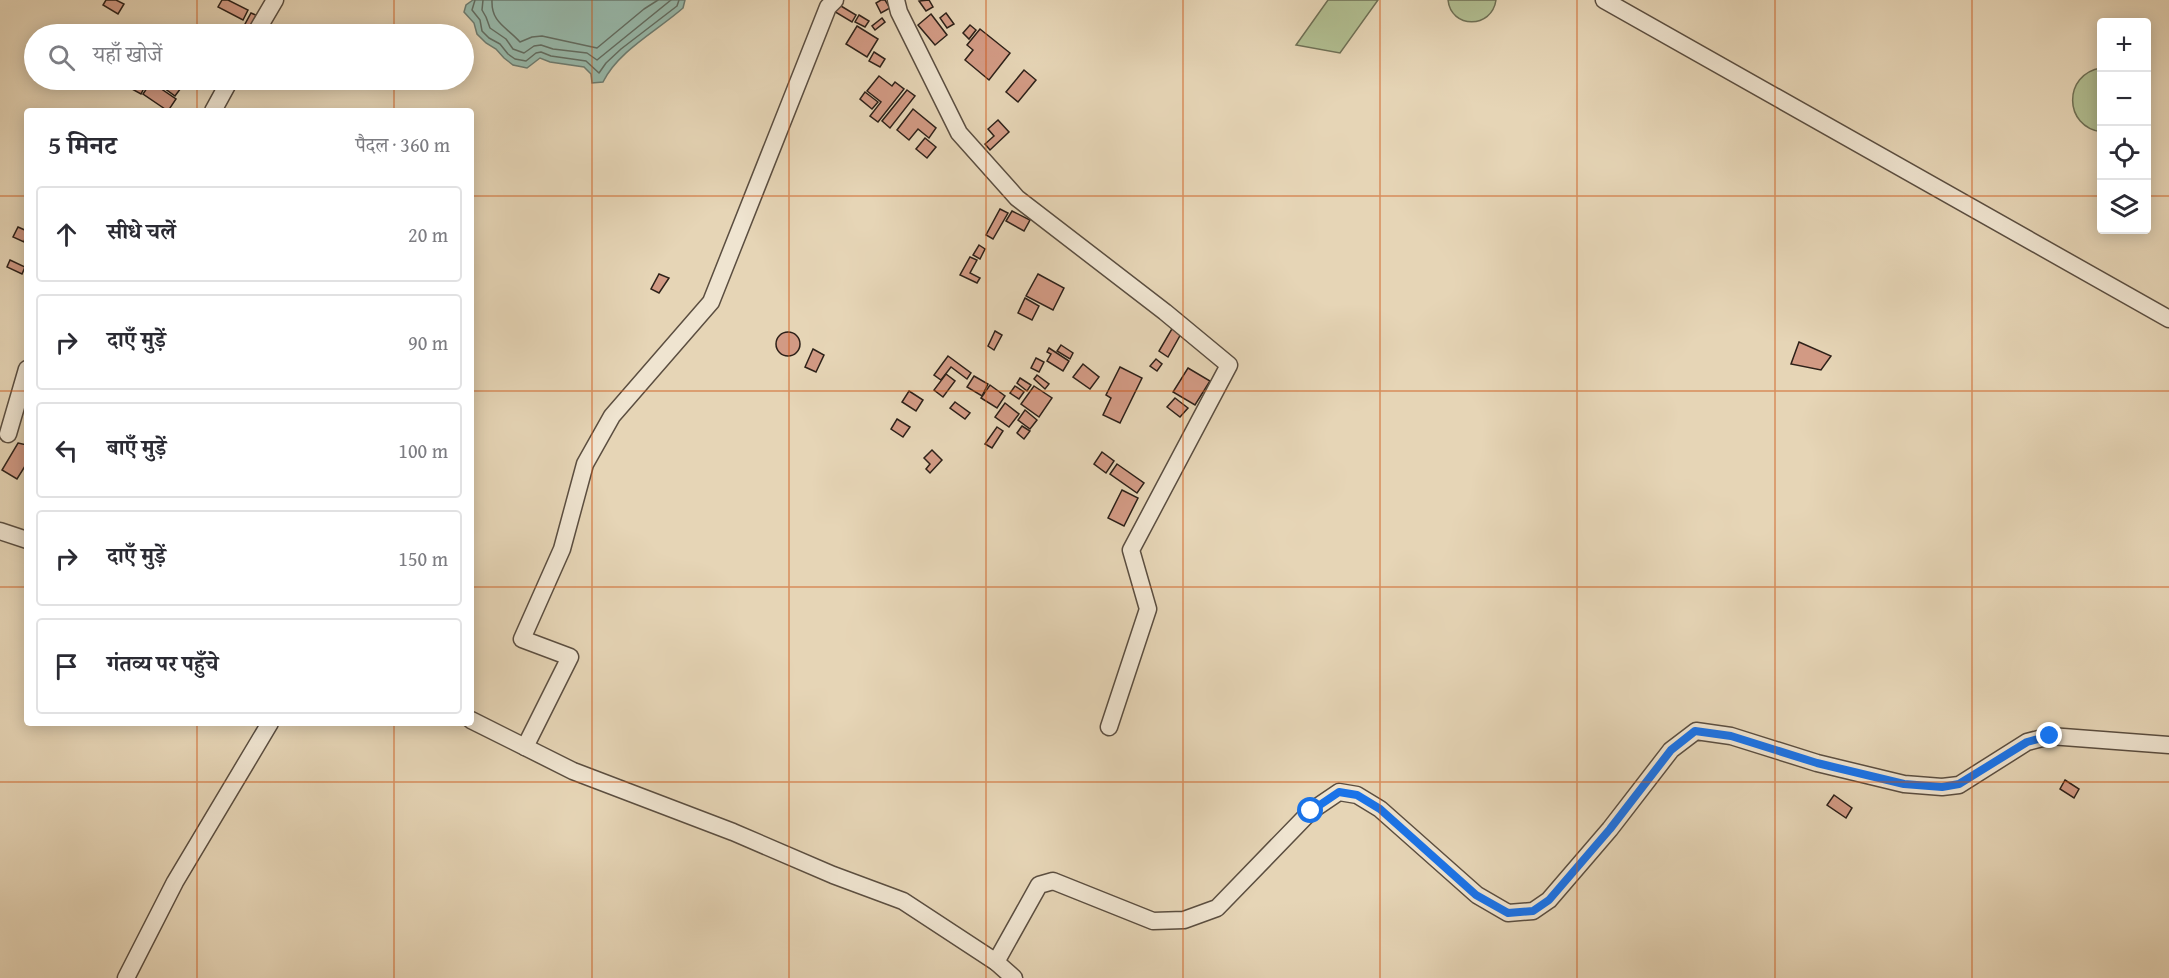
<!DOCTYPE html>
<html lang="hi">
<head>
<meta charset="utf-8">
<style>
	:root { --surface:#fff; --page:#f7f7f7; --text:#2b2b33; --muted:#7c7c81; --line:#e1e1e2 }
	body { margin:0; font-family:"Gentium Book Plus","Noto Serif Devanagari",serif; background:var(--page); color:var(--text) }
	.controls { position:absolute; right:18px; top:18px; display:grid; overflow:hidden; border-radius:6px; box-shadow:0 3px 15px #0003 }
	.controls button { width:54px; height:54px; display:grid; place-items:center; padding:0; border:0; border-bottom:2px solid var(--line); background:var(--surface); color:var(--text); font:30px sans-serif }
	.stop { position:absolute; width:18px; height:18px; margin:-14px; border:4px solid #1a73e8; border-radius:50%; background:#fff }
	.stop.end { background:#1a73e8; border-color:#fff; box-shadow:0 2px 6px #0008 }
	.list { margin:0; padding:0; list-style:none }
	h2 { display:flex; justify-content:space-between; align-items:center; height:78px; margin:0; padding:0 24px; font-size:26px }
	h2 small { font-size:20px; font-weight:400; color:var(--muted) }
	.list li { display:grid; grid-template-columns:39px 1fr auto; gap:18px; align-items:center; box-sizing:border-box; height:96px; margin:0 12px 12px; padding:0 12px; border:2px solid var(--line); border-radius:6px }
	.list b { display:block; font-size:22px; white-space:nowrap }
	.list em { font-size:20px; font-style:normal; color:var(--muted) }
	.icon { flex:none; width:33px; height:33px; fill:none; stroke:currentColor; stroke-width:2; stroke-linecap:round; stroke-linejoin:round }
	.map { position:relative; flex:none; width:2169px; height:978px; overflow:hidden }
	.search { position:absolute; background:var(--surface); box-shadow:0 3px 15px #0003; left:24px; top:24px; width:450px; height:66px; display:flex; align-items:center; gap:15px; box-sizing:border-box; padding:0 21px; border-radius:33px; color:var(--muted); font-size:22px }
	.panel { position:absolute; background:var(--surface); box-shadow:0 3px 15px #0003; left:24px; top:108px; width:450px; height:618px; border-radius:6px }
	.map>svg:first-child { display:block }
	.green { fill:#b1be91; stroke:#6f7055; stroke-width:1.5 }
	.water { fill:#97b9ab; stroke:#6d7c71; stroke-width:1.5 }
	.lines { fill:none; stroke-linecap:round; stroke-linejoin:round }
	.shore { stroke:#626d62; stroke-width:1.5 }
	.building { fill:#d29a84; stroke:#2d2119; stroke-width:1.5 }
	.minor-casing { stroke:#5b4e40; stroke-width:19 }
	.minor { stroke:#efe4d0; stroke-width:16 }
	.route { stroke:#1a73e8; stroke-width:8 }
	.grid { fill:none; stroke:#cc510e; stroke-width:1.5; stroke-opacity:0.55 }
</style>
</head>
<body>
<div class="map">
<svg width="2169" height="978" viewBox="0 0 2169 978">
	<rect width="100%" height="100%" fill="#e6d5b6"/>
	<filter id="stains"><feTurbulence type="fractalNoise" baseFrequency=".00333" numOctaves="4"/><feColorMatrix values="0 0 0 0 .2 0 0 0 0 .09 0 0 0 0 .02 0 0 0 .5 -.17"/></filter>
	<radialGradient id="worn" r=".72"><stop offset=".6" stop-color="#630" stop-opacity="0"/><stop offset="1" stop-color="#630" stop-opacity=".3"/></radialGradient>
	<g class="green">
		<path d="M1328,0H1378L1340,53L1296,45Z"/>
		<path d="M1448,0H1496C1492,29 1451,29 1448,0Z"/>
		<path d="M2101,68L2102,132C2063,127 2063,74 2101,68Z"/>
	</g>
	<path class="water" d="M473,0H685L683,8C657,31 618,51 603,82L592,83L591,74L584,67L550,62L540,58L527,68L513,65L504,58L496,49L486,43L477,34L474,23L464,12L466,5Z"/>
	<g class="lines">
		<g class="shore">
			<path d="M475,0L472,10L480,20L482,31L489,38L500,44L508,54L515,59L526,61L536,53L541,52L551,56L586,61L599,73L606,63L621,49L677,6L679,0"/>
			<path d="M483,0L482,10L486,17L490,28L506,39L513,49L524,53L534,46L541,45L553,49L587,53L597,60L671,0"/>
			<path d="M492,0C491,23 507,27 520,42L532,37L542,36L597,48L644,9L658,0"/>
		</g>
	</g>
	<g class="building">
		<path d="M106,0H116L124,4L118,14L103,5Z"/>
		<path d="M222,0H228L248,10L243,20L218,7Z"/>
		<path d="M881,0H885L890,8L881,13L876,3Z"/>
		<path d="M929,0L933,7L926,11L919,1Z"/>
		<path d="M836,3L856,15L852,22L832,10Z"/>
		<path d="M251,13L258,16L251,29L244,26Z"/>
		<path d="M946,13L954,24L947,28L940,18Z"/>
		<path d="M931,14L947,35L935,45L918,25Z"/>
		<path d="M859,15L869,21L865,27L855,22Z"/>
		<path d="M882,18L885,22L875,30L872,26Z"/>
		<path d="M970,25L976,30L969,39L963,33Z"/>
		<path d="M857,26L878,39L867,57L846,44Z"/>
		<path d="M980,29L1010,53L989,80L965,60L973,50L967,45Z"/>
		<path d="M874,52L885,59L880,67L869,61Z"/>
		<path d="M1024,70L1036,80L1018,102L1006,92Z"/>
		<path d="M879,76L892,86L895,82L904,89L878,122L870,116L881,102L867,91Z"/>
		<path d="M123,80H148L141,94L121,83Z"/>
		<path d="M164,80H168L181,88L175,96L160,85Z"/>
		<path d="M151,82L176,99L168,111L143,94Z"/>
		<path d="M907,90L915,96L890,128L882,121Z"/>
		<path d="M865,92L878,102L872,109L860,99Z"/>
		<path d="M913,109L936,128L929,138L918,129L909,140L897,130Z"/>
		<path d="M998,120L1009,132L990,150L985,144L994,136L988,129Z"/>
		<path d="M925,138L936,147L927,158L916,149Z"/>
		<path d="M1000,209L1008,213L993,239L986,235Z"/>
		<path d="M1012,211L1030,220L1024,231L1006,221Z"/>
		<path d="M18,227L27,231L24,242L13,237Z"/>
		<path d="M979,245L985,249L980,259L973,255Z"/>
		<path d="M970,257L977,260L970,273L980,278L977,283L960,275Z"/>
		<path d="M10,260L25,267L22,274L7,267Z"/>
		<path d="M659,274L669,278L659,293L651,289Z"/>
		<path d="M1038,274L1064,288L1053,310L1026,296Z"/>
		<path d="M1025,298L1039,306L1032,320L1018,313Z"/>
		<path d="M1173,327L1182,332L1168,357L1159,351Z"/>
		<path d="M995,331L1002,335L994,350L988,346Z"/>
		<circle cx="788" cy="344" r="12"/>
		<path d="M1799,342L1831,356L1821,370L1791,364Z"/>
		<path d="M1061,345L1073,353L1070,359L1057,351Z"/>
		<path d="M1049,348L1069,361L1063,371L1047,361L1051,354L1047,352Z"/>
		<path d="M813,349L824,355L816,372L805,367Z"/>
		<path d="M948,356L971,373L967,379L951,367L941,380L934,375Z"/>
		<path d="M1036,358L1044,362L1039,372L1031,368Z"/>
		<path d="M1156,359L1162,364L1157,371L1150,366Z"/>
		<path d="M1083,364L1099,377L1090,389L1073,377Z"/>
		<path d="M1120,367L1142,378L1120,423L1103,415L1111,398L1106,395Z"/>
		<path d="M1188,368L1210,381L1195,405L1173,392Z"/>
		<path d="M946,374L955,381L943,397L934,390Z"/>
		<path d="M1037,375L1049,384L1045,389L1034,379Z"/>
		<path d="M974,376L988,384L982,396L967,387Z"/>
		<path d="M1020,378L1031,385L1027,391L1017,383Z"/>
		<path d="M990,385L1005,396L997,408L981,398Z"/>
		<path d="M1015,386L1024,392L1019,399L1010,393Z"/>
		<path d="M1034,386L1052,398L1039,417L1021,404Z"/>
		<path d="M909,391L923,400L916,411L902,402Z"/>
		<path d="M1175,398L1188,408L1180,417L1167,407Z"/>
		<path d="M955,402L970,413L965,419L950,408Z"/>
		<path d="M1005,403L1019,414L1009,427L995,417Z"/>
		<path d="M1025,410L1037,420L1030,429L1018,420Z"/>
		<path d="M897,419L910,427L903,437L891,429Z"/>
		<path d="M1022,426L1030,431L1024,439L1017,433Z"/>
		<path d="M997,427L1003,431L992,448L985,444Z"/>
		<path d="M18,443L27,445V463L17,479L2,470Z"/>
		<path d="M932,450L942,460L930,473L926,469L930,464L924,458Z"/>
		<path d="M1102,452L1114,461L1106,473L1094,464Z"/>
		<path d="M1117,464L1144,483L1137,493L1110,474Z"/>
		<path d="M1122,490L1138,498L1124,526L1108,518Z"/>
		<path d="M2065,780L2079,789L2074,798L2060,789Z"/>
		<path d="M1834,795L1852,808L1846,818L1827,805Z"/>
	</g>
	<g class="lines">
		<g class="minor-casing">
			<g id="minor">
				<path d="M896,0L899,12L959,133L1017,198L1165,312L1229,365L1131,550L1148,609L1109,727"/>
				<path d="M1604,0L2169,319"/>
				<path d="M255,34L275,0"/>
				<path d="M213,111L230,80"/>
				<path d="M8,434L27,369"/>
				<path d="M0,531L27,540"/>
				<path d="M471,720L573,771L733,832L833,875L903,901L996,962L1014,978"/>
				<path d="M525,747L570,657L522,639L562,549L585,464L612,416L711,302L828,7L835,0"/>
				<path d="M996,962L1039,885L1053,881L1153,921L1184,920L1217,908L1311,811L1339,792L1357,795L1380,809L1477,895L1508,913L1533,911L1549,900L1610,829L1671,750L1696,731L1731,736L1817,763L1904,784L1942,787L1959,785L2027,742L2050,736L2169,745"/>
				<path d="M126,978L175,882L270,723"/>
			</g>
		</g>
		<use href="#minor" class="minor"/>
	</g>
	<g class="lines">
		<path class="route" d="M1311,811L1339,792L1357,795L1380,809L1476,895L1508,913L1533,911L1549,900L1610,829L1671,750L1695,731L1731,736L1817,763L1904,784L1942,787L1959,784L2027,742L2050,736"/>
	</g>
	<path class="grid" d="M197,0V34M394,0V34M592,0V978M789,0V978M986,0V978M1183,0V978M1380,0V978M1577,0V978M1775,0V978M1972,0V978M197,80V111M394,80V111M0,196H27M471,196H2102M2146,196H2169M0,391H27M471,391H2169M0,587H27M471,587H2169M197,723V978M394,723V978M0,782H2169"/>
	<rect width="100%" height="100%" filter="url(#stains)"/>
	<rect width="100%" height="100%" fill="url(#worn)"/>
</svg>
<div class="controls">
<button>+</button>
<button>−</button>
<button><svg class="icon" aria-label="locate" viewBox="0 0 24 24"><circle cx="12" cy="12" r="6"/><path d="M12 2v4M12 18v4M2 12h4M18 12h4"/></svg></button>
<button><svg class="icon" aria-label="layers" viewBox="0 0 24 24"><path d="M12 4l9 5-9 5-9-5zM3 14l9 5 9-5"/></svg></button>
</div>
<div class="stop" style="left:1311px;top:811px"></div>
<div class="stop end" style="left:2050px;top:736px"></div>
<div class="search"><svg class="icon" aria-label="search" viewBox="0 0 24 24"><circle cx="10" cy="10" r="6"/><path d="M15 15l6 6"/></svg>यहाँ खोजें</div>
<section class="panel">
<h2>5 मिनट<small>पैदल · 360 m</small></h2>
<ul class="list">
<li><svg class="icon" aria-label="ahead" viewBox="0 0 24 24"><path d="M12 20V5M6 11l6-6 6 6"/></svg><div><b>सीधे चलें</b></div><em>20 m</em></li>
<li><svg class="icon" aria-label="right" viewBox="0 0 24 24"><path d="M7 20v-9h11M14 6l5 5-5 5"/></svg><div><b>दाएँ मुड़ें</b></div><em>90 m</em></li>
<li><svg class="icon" aria-label="left" viewBox="0 0 24 24"><path d="M17 20v-9H6M10 6l-5 5 5 5"/></svg><div><b>बाएँ मुड़ें</b></div><em>100 m</em></li>
<li><svg class="icon" aria-label="right" viewBox="0 0 24 24"><path d="M7 20v-9h11M14 6l5 5-5 5"/></svg><div><b>दाएँ मुड़ें</b></div><em>150 m</em></li>
<li><svg class="icon" aria-label="arrive" viewBox="0 0 24 24"><path d="M6 21V4h12l-3 4 3 4H6"/></svg><div><b>गंतव्य पर पहुँचे</b></div></li>
</ul>
</section>
</div>
</body>
</html>
